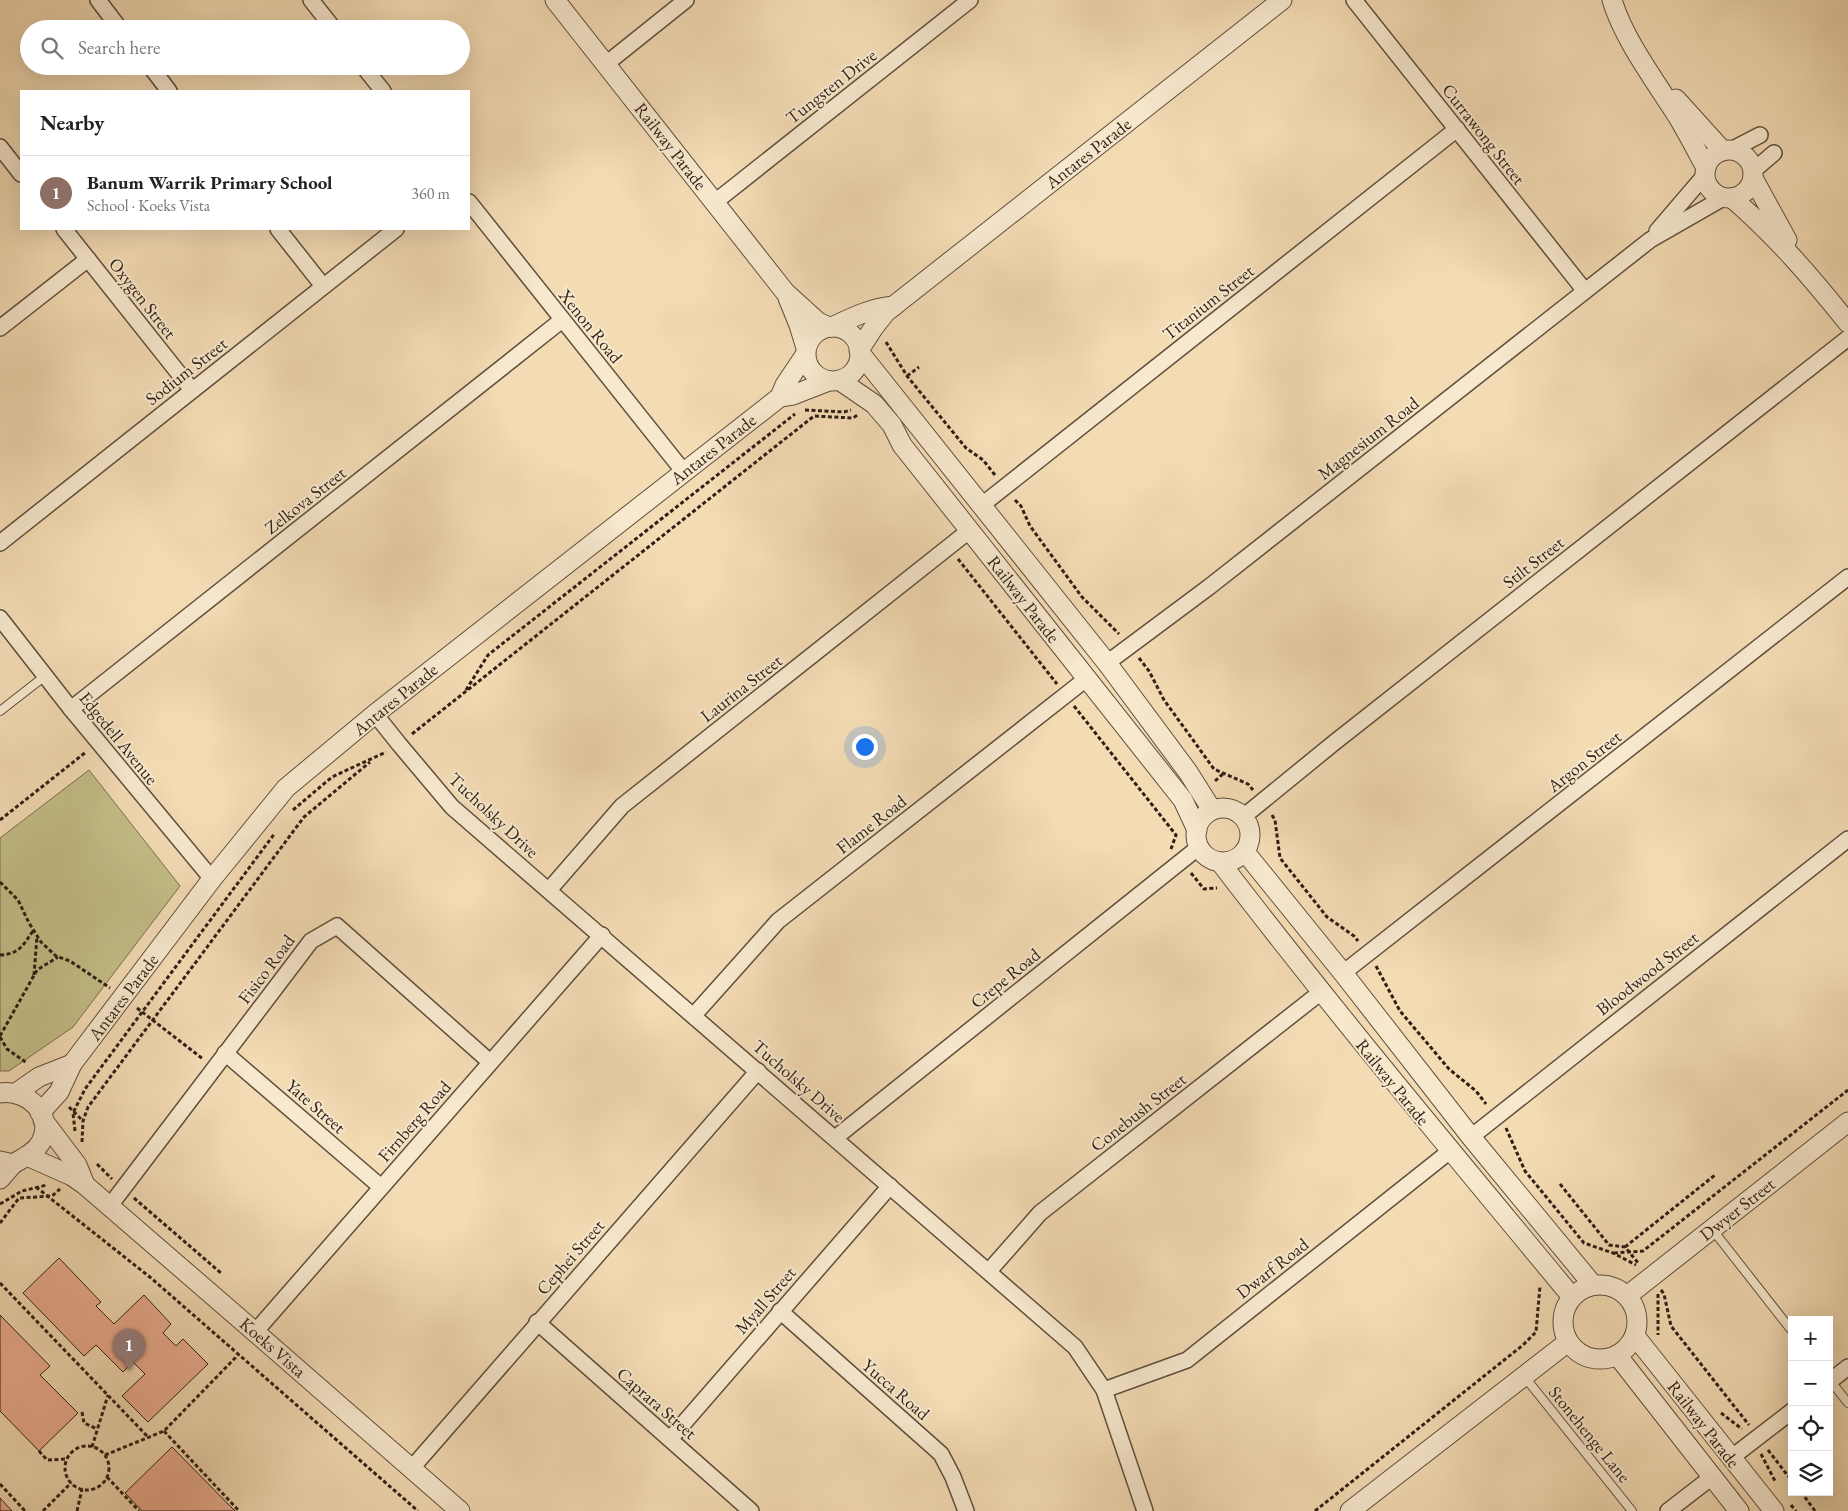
<!DOCTYPE html>
<html lang="en">
<head>
<meta charset="utf-8">
<style>
	:root { --surface:#fff; --page:#f2f2f2; --text:#222; --muted:#767676; --line:#e0e0e0; --accent:#b45309 }
	body { margin:0; font-family:"EB Garamond",serif; background:var(--page); color:var(--text) }
	.controls { position:absolute; right:15px; bottom:15px; display:grid; overflow:hidden; border-radius:0px; box-shadow:0 5px 20px #0002 }
	.controls button { width:45px; height:45px; display:grid; place-items:center; padding:0; border:0; border-bottom:1px solid var(--line); background:var(--surface); color:var(--text); font:25px sans-serif }
	.you { position:absolute; left:864px; top:746px; width:18px; height:18px; margin:-12px; border:4px solid #fff; border-radius:50%; background:#1a73e8; box-shadow:0 0 0 8px #1a73e833 }
	.badge { display:grid; place-items:center; width:32px; height:32px; border-radius:50%; background:var(--accent); color:#fff; font-size:16px; font-weight:700 }
	.pin { position:absolute; translate:-50% -41px; filter:drop-shadow(0 1px 2px #0008) }
	.pin::after { content:''; position:absolute; top:26px; width:18px; height:15px; background:inherit; clip-path:polygon(0 0,100% 0,50% 100%) }
	.list { margin:0; padding:0; list-style:none }
	h2 { display:flex; justify-content:space-between; align-items:center; height:65px; margin:0; padding:0 20px; font-size:21px }
	h2 small { font-size:16px; font-weight:400; color:var(--muted) }
	.list li { display:grid; grid-template-columns:32px 1fr auto; gap:15px; align-items:center; box-sizing:border-box; height:75px; padding:0 20px; border-top:1px solid var(--line) }
	.list b { display:block; font-size:19px; white-space:nowrap }
	.list p { margin:0; font-size:16px; white-space:nowrap; color:var(--muted) }
	.list em { font-size:16px; font-style:normal; color:var(--muted) }
	.icon { flex:none; width:28px; height:28px; fill:none; stroke:currentColor; stroke-width:2; stroke-linecap:round; stroke-linejoin:round }
	.map { position:relative; flex:none; width:1848px; height:1511px; overflow:hidden }
	.search { position:absolute; background:var(--surface); box-shadow:0 5px 20px #0002; left:20px; top:20px; width:450px; height:55px; display:flex; align-items:center; gap:12px; box-sizing:border-box; padding:0 18px; border-radius:28px; color:var(--muted); font-size:19px }
	.panel { position:absolute; background:var(--surface); box-shadow:0 5px 20px #0002; left:20px; top:90px; width:450px; height:140px; border-radius:0px }
	.map>svg:first-child { display:block }
	.green { fill:#c3bd87; stroke:#786e4e }
	.building { fill:#ebad90; stroke:#2e1f15 }
	.lines { fill:none; stroke-linecap:round; stroke-linejoin:round }
	.service-casing { stroke:#5f4e3d; stroke-width:10 }
	.minor-casing { stroke:#5f4e3d; stroke-width:18 }
	.tertiary-casing { stroke:#5f4e3d; stroke-width:21 }
	.path { stroke:#2e1f15; stroke-width:3; stroke-dasharray:4 2.5; stroke-linecap:butt }
	.service { stroke:#f7e8ce; stroke-width:8 }
	.minor { stroke:#f7e8ce; stroke-width:15 }
	.tertiary { stroke:#f7e8ce; stroke-width:19 }
	.labels { text-anchor:middle; dominant-baseline:central; stroke-width:4; stroke-linejoin:round; paint-order:stroke }
	.street-label { font-size:18px; fill:#2e1f15; stroke:#f7e8ce }
</style>
</head>
<body>
<div class="map">
<svg width="1848" height="1511" viewBox="0 0 1848 1511">
	<rect width="100%" height="100%" fill="#f3dbb4"/>
	<filter id="stains"><feTurbulence type="fractalNoise" baseFrequency=".004" numOctaves="4"/><feColorMatrix values="0 0 0 0 .2 0 0 0 0 .09 0 0 0 0 .02 0 0 0 .5 -.17"/></filter>
	<radialGradient id="worn" r=".72"><stop offset=".6" stop-color="#630" stop-opacity="0"/><stop offset="1" stop-color="#630" stop-opacity=".3"/></radialGradient>
	<path class="green" d="M89,770L180,886L73,1027L9,1071H0V838Z"/>
	<g class="building">
		<path d="M59,1258L101,1302L96,1306L114,1324L144,1295L171,1324L163,1333L176,1346L183,1339L208,1364L148,1422L122,1396L145,1374L133,1362L123,1372L96,1345L84,1356L23,1293Z"/>
		<path d="M0,1315L50,1366L40,1375L78,1413L39,1451L0,1411Z"/>
		<path d="M172,1447L235,1511H142L125,1493Z"/>
		<path d="M0,1498L12,1511H0Z"/>
	</g>
	<g class="lines">
		<g class="service-casing">
			<g id="service">
				<path d="M0,711L45,676"/>
				<path d="M1712,1229L1792,1331"/>
				<path d="M1524,1376L1632,1511"/>
				<path d="M1829,1379L1848,1403"/>
			</g>
		</g>
		<g class="minor-casing">
			<g id="minor">
				<path d="M98,0L120,29"/>
				<path d="M311,0L334,29"/>
				<path d="M1354,0L1585,291"/>
				<path d="M606,64L686,0"/>
				<path d="M150,66L169,91"/>
				<path d="M363,66L383,91"/>
				<path d="M0,147L21,174"/>
				<path d="M1731,150L1760,135"/>
				<path d="M1753,171L1774,153"/>
				<path d="M469,202L684,472"/>
				<path d="M715,202L970,0"/>
				<path d="M64,229L192,390"/>
				<path d="M278,229L323,286"/>
				<path d="M1657,231L1705,175"/>
				<path d="M0,328L88,259"/>
				<path d="M982,505L1457,129"/>
				<path d="M0,543L396,229"/>
				<path d="M0,618L71,709L212,879"/>
				<path d="M1107,663L1209,587L1650,240L1725,197"/>
				<path d="M71,709L562,320"/>
				<path d="M375,714L399,744L452,807L1075,1347L1104,1390L1145,1511"/>
				<path d="M1243,817L1335,742L1848,338"/>
				<path d="M549,890L622,806L970,530"/>
				<path d="M1343,973L1848,577"/>
				<path d="M694,1015L778,921L1086,679"/>
				<path d="M225,1053L381,1187"/>
				<path d="M1471,1137L1848,839"/>
				<path d="M835,1138L1199,847"/>
				<path d="M109,1207L311,941L337,926L490,1062"/>
				<path d="M989,1271L1040,1213L1321,992"/>
				<path d="M780,1311L941,1454L953,1477L966,1511"/>
				<path d="M537,1322L751,1511"/>
				<path d="M255,1332L602,935"/>
				<path d="M1829,1382L1848,1367"/>
				<path d="M1104,1390L1187,1360L1450,1151"/>
				<path d="M670,1439L890,1186"/>
				<path d="M1731,1458L1792,1411"/>
				<path d="M411,1469L758,1071"/>
				<path d="M1668,1511L1712,1477"/>
			</g>
		</g>
		<g class="tertiary-casing">
			<g id="tertiary">
				<path d="M555,0L785,292L818,322L829,327"/>
				<path d="M1612,0C1624,40 1656,82 1678,117C1688,134 1697,151 1706,168"/>
				<path d="M1676,99L1723,151"/>
				<circle cx="1729" cy="174" r="24"/>
				<path d="M1753,178L1787,240"/>
				<path d="M1732,198C1777,237 1811,277 1848,323"/>
				<path d="M788,298L799,325L806,348"/>
				<path d="M832,327C853,317 871,308 894,306"/>
				<circle cx="833" cy="354" r="27"/>
				<path d="M859,350L874,327L886,312L1282,0"/>
				<path d="M860,353L1107,663L1188,772L1212,810"/>
				<path d="M839,380L874,404L892,425L902,445L1183,800L1197,830"/>
				<path d="M780,397L793,395L829,381"/>
				<circle cx="1223" cy="835" r="27"/>
				<path d="M1245,852L1343,973L1471,1137L1593,1285"/>
				<path d="M1220,862C1333,1010 1453,1153 1572,1297"/>
				<path d="M0,1093C27,1089 55,1114 41,1142C35,1153 23,1158 13,1164L0,1161"/>
				<path d="M16,1093L39,1077L72,1064"/>
				<path d="M40,1113L59,1092L72,1064L212,879L286,788L375,714L780,397L785,385L805,355"/>
				<path d="M43,1120L77,1165L85,1185"/>
				<path d="M27,1156L72,1176L85,1185L255,1332L460,1511"/>
				<path d="M0,1179L13,1164"/>
				<circle cx="1600" cy="1322" r="37"/>
				<path d="M1627,1296L1848,1122"/>
				<path d="M1635,1336L1774,1511"/>
				<path d="M1617,1355L1739,1511"/>
				<path d="M1350,1511L1568,1342"/>
			</g>
		</g>
		<g class="path">
			<path d="M886,342L907,376L966,448L983,460L995,475"/>
			<path d="M907,376L919,367"/>
			<path d="M805,410L844,412L851,410"/>
			<path d="M1015,500L1021,506L1030,526L1082,597L1119,634"/>
			<path d="M958,559L1057,684"/>
			<path d="M1139,658L1149,671L1164,700L1214,769L1248,784L1253,790"/>
			<path d="M466,690L488,655L795,414"/>
			<path d="M1074,706L1176,835L1171,849"/>
			<path d="M412,734L814,416L853,418L859,414"/>
			<path d="M1215,781L1224,773"/>
			<path d="M293,810L332,777L386,752"/>
			<path d="M1272,815L1275,820L1280,858L1327,917L1354,936L1358,941"/>
			<path d="M0,820L86,752"/>
			<path d="M1191,873L1204,889L1217,888"/>
			<path d="M0,882L18,900L29,923L41,942L56,956L70,961L110,988"/>
			<path d="M0,955C20,954 23,945 33,931"/>
			<path d="M1376,966L1400,1011L1449,1069L1476,1091L1486,1104"/>
			<path d="M34,975L37,936"/>
			<path d="M137,1008L203,1059"/>
			<path d="M0,1036L37,970L58,957"/>
			<path d="M0,1037L7,1049L27,1063"/>
			<path d="M69,1107L83,1121"/>
			<path d="M1506,1128L1525,1171L1584,1243L1613,1253L1636,1265"/>
			<path d="M75,1131L73,1113L85,1089L275,833"/>
			<path d="M82,1142L83,1121L88,1107L292,833L304,817L370,762"/>
			<path d="M97,1164L112,1179"/>
			<path d="M1560,1184L1609,1245L1625,1247L1639,1264"/>
			<path d="M36,1187L151,1278L418,1511"/>
			<path d="M134,1198L222,1274"/>
			<path d="M0,1204L22,1191L47,1185"/>
			<path d="M0,1223L19,1198L52,1196L60,1189"/>
			<path d="M1625,1247L1715,1175"/>
			<path d="M1614,1253L1643,1251L1848,1090"/>
			<path d="M0,1283L149,1438"/>
			<path d="M1661,1290L1664,1294L1671,1326L1749,1425"/>
			<path d="M1658,1294V1335"/>
			<path d="M82,1412L84,1423L97,1429"/>
			<path d="M1721,1413L1742,1429"/>
			<path d="M164,1431L239,1511"/>
			<circle cx="87" cy="1468" r="22"/>
			<path d="M92,1447L108,1395"/>
			<path d="M1768,1450L1792,1481"/>
			<path d="M39,1451L47,1460L67,1459"/>
			<path d="M1761,1454L1775,1481"/>
			<path d="M105,1455L164,1431L239,1354"/>
			<path d="M107,1477L139,1511"/>
			<path d="M0,1484L25,1511"/>
			<path d="M1801,1492L1815,1511"/>
			<path d="M1791,1505L1796,1511"/>
			<path d="M43,1511L71,1483"/>
			<path d="M77,1511L82,1489"/>
			<path d="M1315,1511L1523,1345L1536,1332L1540,1286"/>
		</g>
		<use href="#service" class="service"/>
		<use href="#minor" class="minor"/>
		<use href="#tertiary" class="tertiary"/>
	</g>
	<g class="labels">
		<g class="street-label">
			<text transform="translate(831 86) rotate(-38)">Tungsten Drive</text>
			<text transform="translate(1484 134) rotate(52)">Currawong Street</text>
			<text transform="translate(671 146) rotate(52)">Railway Parade</text>
			<text transform="translate(1088 153) rotate(-38)">Antares Parade</text>
			<text transform="translate(143 298) rotate(52)">Oxygen Street</text>
			<text transform="translate(1208 302) rotate(-38)">Titanium Street</text>
			<text transform="translate(591 326) rotate(51)">Xenon Road</text>
			<text transform="translate(186 371) rotate(-38)">Sodium Street</text>
			<text transform="translate(1368 438) rotate(-38)">Magnesium Road</text>
			<text transform="translate(713 449) rotate(-38)">Antares Parade</text>
			<text transform="translate(305 500) rotate(-38)">Zelkova Street</text>
			<text transform="translate(1533 562) rotate(-38)">Stilt Street</text>
			<text transform="translate(1024 599) rotate(52)">Railway Parade</text>
			<text transform="translate(741 688) rotate(-38)">Laurina Street</text>
			<text transform="translate(395 699) rotate(-39)">Antares Parade</text>
			<text transform="translate(119 738) rotate(51)">Edgedell Avenue</text>
			<text transform="translate(1584 761) rotate(-38)">Argon Street</text>
			<text transform="translate(494 815) rotate(43)">Tucholsky Drive</text>
			<text transform="translate(871 824) rotate(-38)">Flame Road</text>
			<text transform="translate(266 969) rotate(-53)">Fisico Road</text>
			<text transform="translate(1647 973) rotate(-38)">Bloodwood Street</text>
			<text transform="translate(1005 978) rotate(-39)">Crepe Road</text>
			<text transform="translate(123 997) rotate(-53)">Antares Parade</text>
			<text transform="translate(799 1081) rotate(41)">Tucholsky Drive</text>
			<text transform="translate(1393 1082) rotate(51)">Railway Parade</text>
			<text transform="translate(316 1106) rotate(41)">Yate Street</text>
			<text transform="translate(1138 1112) rotate(-38)">Conebush Street</text>
			<text transform="translate(414 1121) rotate(-49)">Firnberg Road</text>
			<text transform="translate(1737 1209) rotate(-38)">Dwyer Street</text>
			<text transform="translate(570 1257) rotate(-49)">Cephei Street</text>
			<text transform="translate(1272 1268) rotate(-38)">Dwarf Road</text>
			<text transform="translate(765 1300) rotate(-49)">Myall Street</text>
			<text transform="translate(273 1347) rotate(41)">Koeks Vista</text>
			<text transform="translate(896 1389) rotate(41)">Yucca Road</text>
			<text transform="translate(657 1403) rotate(41)">Caprara Street</text>
			<text transform="translate(1704 1424) rotate(52)">Railway Parade</text>
			<text transform="translate(1590 1434) rotate(51)">Stonehenge Lane</text>
		</g>
	</g>
	<rect width="100%" height="100%" filter="url(#stains)"/>
	<rect width="100%" height="100%" fill="url(#worn)"/>
</svg>
<div class="controls">
<button>+</button>
<button>−</button>
<button><svg class="icon" aria-label="locate" viewBox="0 0 24 24"><circle cx="12" cy="12" r="6"/><path d="M12 2v4M12 18v4M2 12h4M18 12h4"/></svg></button>
<button><svg class="icon" aria-label="layers" viewBox="0 0 24 24"><path d="M12 4l9 5-9 5-9-5zM3 14l9 5 9-5"/></svg></button>
</div>
<div class="you"></div>
<div class="pin badge" style="left:129px;top:1370px;background:#8d6e63">1</div>
<div class="search"><svg class="icon" aria-label="search" viewBox="0 0 24 24"><circle cx="10" cy="10" r="6"/><path d="M15 15l6 6"/></svg>Search here</div>
<section class="panel">
<h2>Nearby<small></small></h2>
<ul class="list">
<li><span class="badge" style="background:#8d6e63">1</span><div><b>Banum Warrik Primary School</b><p>School · Koeks Vista</p></div><em>360 m</em></li>
</ul>
</section>
</div>
</body>
</html>
